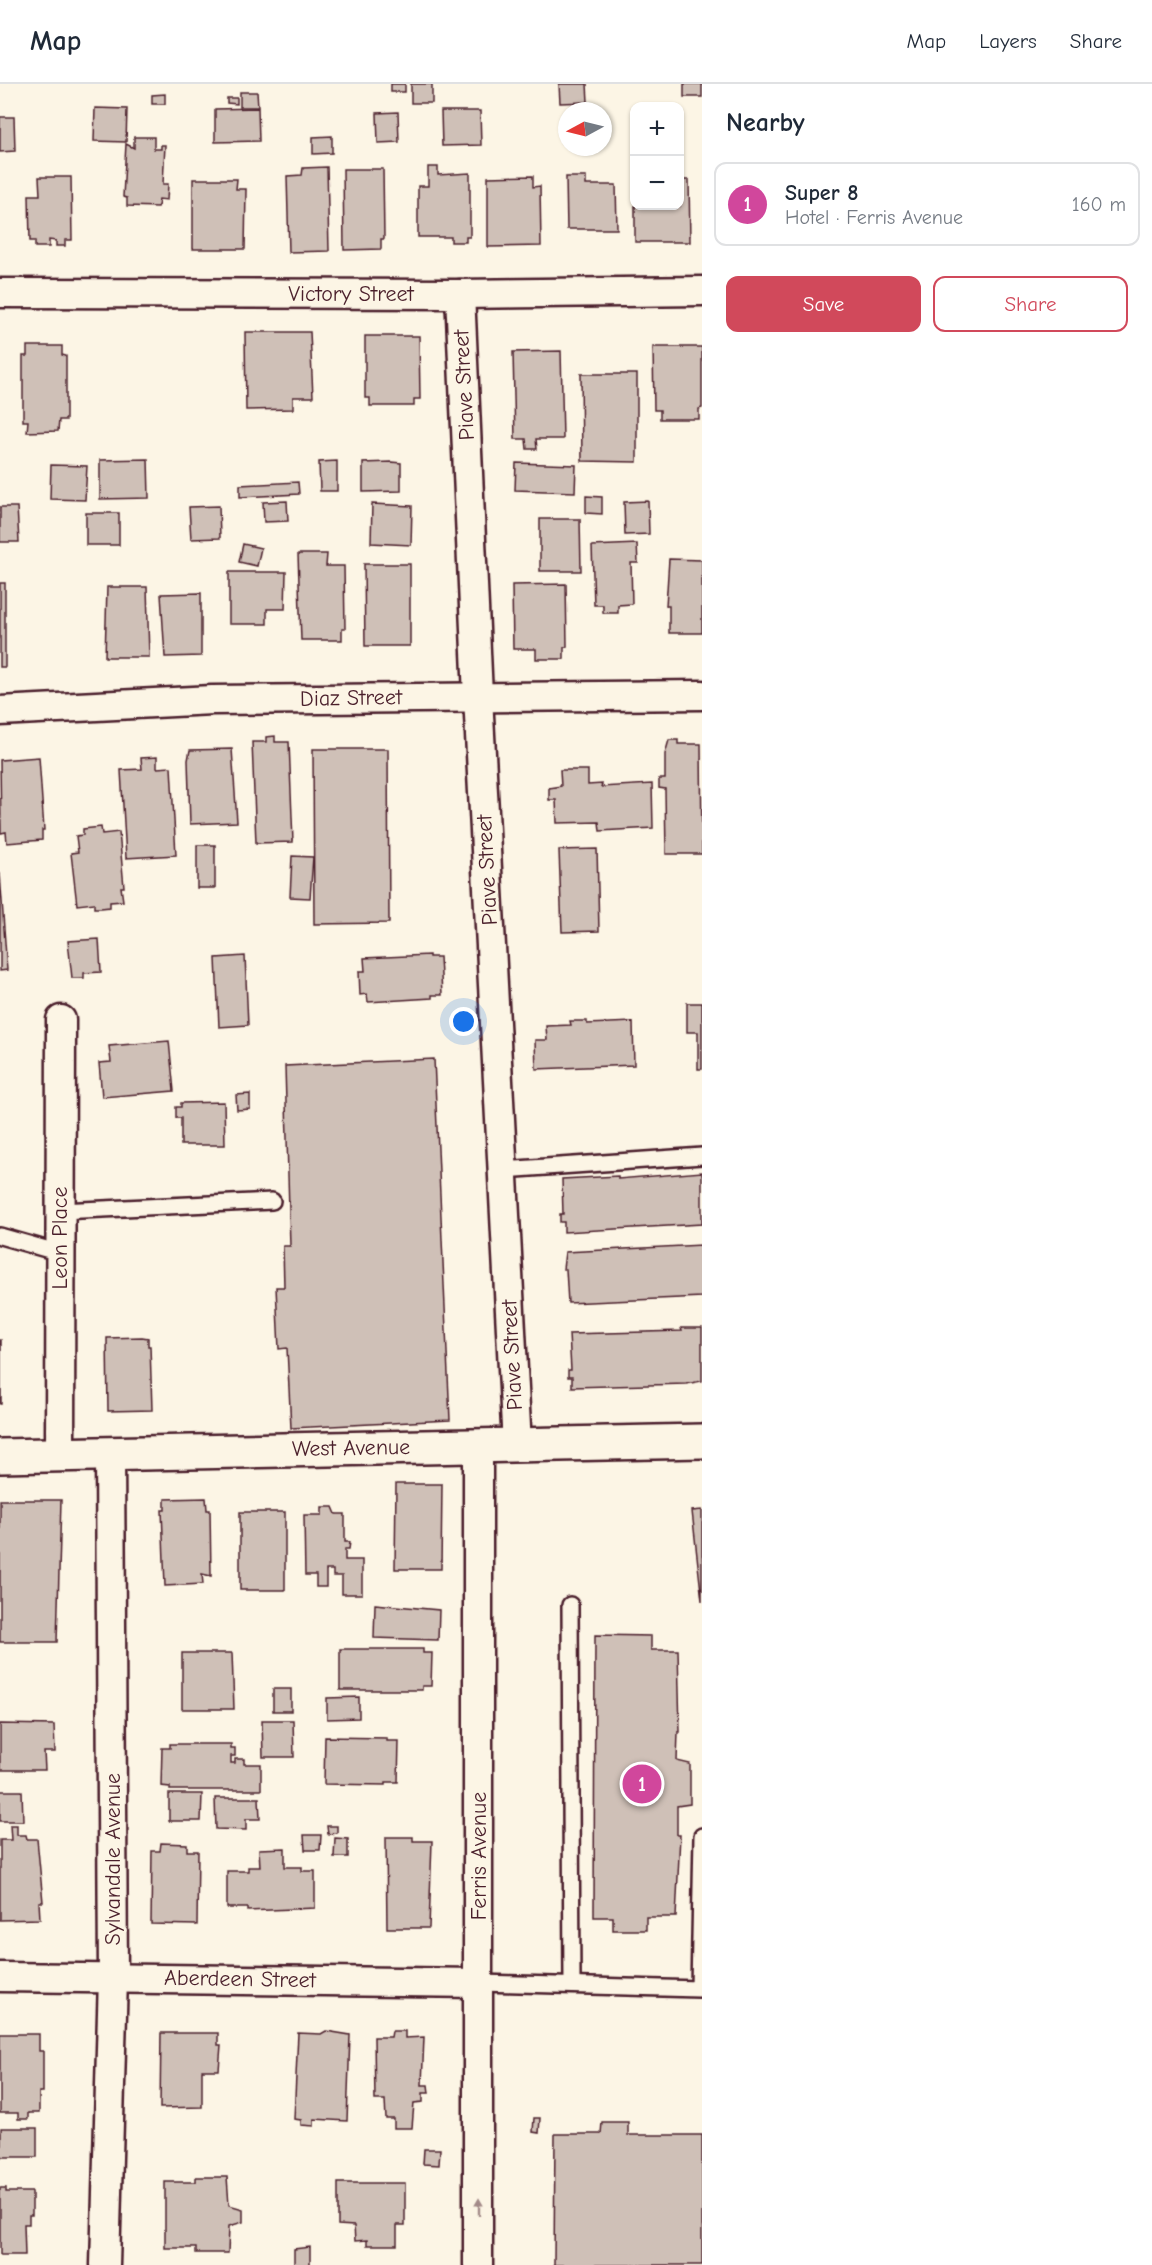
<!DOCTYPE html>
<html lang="en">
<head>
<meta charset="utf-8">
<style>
	:root { --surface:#fff; --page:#f2f2f3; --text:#1f2937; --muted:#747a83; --line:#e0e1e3; --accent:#d1495b }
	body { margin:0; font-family:"Comic Neue",sans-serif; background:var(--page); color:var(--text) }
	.controls { position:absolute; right:18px; top:18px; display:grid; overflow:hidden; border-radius:12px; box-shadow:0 2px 4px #0004 }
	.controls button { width:54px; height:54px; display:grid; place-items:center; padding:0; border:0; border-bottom:2px solid var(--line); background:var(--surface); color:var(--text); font:30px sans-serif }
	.compass { position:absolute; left:558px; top:18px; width:54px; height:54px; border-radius:50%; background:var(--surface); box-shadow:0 2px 4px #0004; rotate:263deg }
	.you { position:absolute; left:464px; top:938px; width:21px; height:21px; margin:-15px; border:4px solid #fff; border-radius:50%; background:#1a73e8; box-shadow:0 0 0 9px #1a73e833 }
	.badge { display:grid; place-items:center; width:39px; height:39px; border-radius:50%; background:var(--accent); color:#fff; font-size:20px; font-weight:700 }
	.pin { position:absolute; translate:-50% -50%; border:3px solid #fff; box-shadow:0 2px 6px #0006 }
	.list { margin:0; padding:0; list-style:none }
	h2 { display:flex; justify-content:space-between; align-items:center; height:78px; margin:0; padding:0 24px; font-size:26px }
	h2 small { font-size:20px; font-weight:400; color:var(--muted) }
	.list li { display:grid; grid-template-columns:39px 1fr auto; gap:18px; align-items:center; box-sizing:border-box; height:84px; margin:0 12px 12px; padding:0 12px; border:2px solid var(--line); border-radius:12px }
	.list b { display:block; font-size:22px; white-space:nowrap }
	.list p { margin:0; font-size:20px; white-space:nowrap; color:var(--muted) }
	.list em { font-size:20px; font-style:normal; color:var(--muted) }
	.actions { display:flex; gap:12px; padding:18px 24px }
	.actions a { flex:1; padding:14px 0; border:2px solid var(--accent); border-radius:12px; text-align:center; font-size:21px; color:var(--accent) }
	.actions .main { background:var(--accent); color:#fff }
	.map { position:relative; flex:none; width:702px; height:2181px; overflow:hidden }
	header { display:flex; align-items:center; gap:36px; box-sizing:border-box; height:84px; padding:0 30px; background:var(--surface); border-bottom:2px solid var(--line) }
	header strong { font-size:28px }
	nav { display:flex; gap:33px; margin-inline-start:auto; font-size:21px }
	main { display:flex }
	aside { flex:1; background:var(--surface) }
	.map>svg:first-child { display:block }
	.building { fill:#cfc0b7; stroke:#4a1f2b; stroke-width:1.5 }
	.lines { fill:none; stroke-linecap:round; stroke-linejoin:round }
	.lane-casing { stroke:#4a1f2b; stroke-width:20 }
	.street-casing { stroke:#4a1f2b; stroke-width:33 }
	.secondary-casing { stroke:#4a1f2b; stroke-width:38 }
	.lane { stroke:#fcf5e5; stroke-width:15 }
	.street { stroke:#fcf5e5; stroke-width:28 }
	.secondary { stroke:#fcf5e5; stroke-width:33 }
	.oneway { fill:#a38a88 }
	.labels { text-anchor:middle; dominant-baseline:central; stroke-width:5; stroke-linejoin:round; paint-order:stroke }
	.street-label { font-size:22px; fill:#4a1f2b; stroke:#fcf5e5 }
</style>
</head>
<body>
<header>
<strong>Map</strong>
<nav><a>Map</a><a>Layers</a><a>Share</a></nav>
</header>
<main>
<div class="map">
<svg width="702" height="2181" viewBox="0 0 702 2181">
	<rect width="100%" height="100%" fill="#fcf5e5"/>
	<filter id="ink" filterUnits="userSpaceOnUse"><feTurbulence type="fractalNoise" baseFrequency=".0167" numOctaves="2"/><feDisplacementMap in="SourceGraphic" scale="12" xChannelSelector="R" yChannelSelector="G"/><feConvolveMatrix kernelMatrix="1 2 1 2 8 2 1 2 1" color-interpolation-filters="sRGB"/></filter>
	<g filter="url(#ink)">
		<g class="building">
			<rect x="391" y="0" width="14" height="8"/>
			<rect x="411" y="0" width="21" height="19"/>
			<path d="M559,0H587L588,18L560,19Z"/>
			<rect x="684" y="0" width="18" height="13"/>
			<path d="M240,8H257L258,23H240Z"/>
			<path d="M165,10V20H152V11Z"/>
			<path d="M227,14H237V20L227,19Z"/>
			<path d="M95,24L127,25L126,58L94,57Z"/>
			<path d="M258,24L259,57L215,58V25Z"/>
			<path d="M441,27H480L481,61L442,62Z"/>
			<path d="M398,28L399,58L378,59L377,29Z"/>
			<path d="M0,33H14L15,67L0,68Z"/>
			<path d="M332,52V69L313,70V53Z"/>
			<path d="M134,53H154V65H161V61H165L163,100H168L167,116L159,115L158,123L127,122V114L123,113L126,60L134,64Z"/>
			<path d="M327,83L329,167L289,168L287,92L302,91L303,84Z"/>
			<path d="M428,83H438V91L470,89V153H466V158H451V153H418V102H428Z"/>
			<path d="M680,84L682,96H689L690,158H635V122H680Z"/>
			<path d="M343,85H383L384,155H381V165L344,166Z"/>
			<path d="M533,92V103L540,102L541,162L488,163V93Z"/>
			<path d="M39,93H71L72,156H65V162H56V157L49,156V163H35V157H30L29,111H40Z"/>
			<path d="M566,93H586V101H616L617,145H567Z"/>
			<path d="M193,95H237L236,105H246L245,165H193Z"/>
			<path d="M245,248H310L313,313H293V325L246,326Z"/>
			<path d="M365,252H419L420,315H414V322H370V314H365Z"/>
			<path d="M27,262H62V271L66,272V336H59L58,347L27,348L28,337H23V272H27Z"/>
			<path d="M653,263H702V324L699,325V335H660V326H654Z"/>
			<path d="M561,267L563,355H536L537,365H527L526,355H515L513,268Z"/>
			<path d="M581,290H637V378L582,377Z"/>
			<path d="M148,375L149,414L100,415V376Z"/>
			<path d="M337,377V407H320L319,378Z"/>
			<path d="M391,378L401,379V407L363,408V379Z"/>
			<path d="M516,379L576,381L575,408L515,406Z"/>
			<path d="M51,381L87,382L85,416L50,415Z"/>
			<path d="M298,398L299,410L240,413V401Z"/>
			<path d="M586,412L602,413V430L586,429Z"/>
			<path d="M287,417L288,437L264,438L263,418Z"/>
			<path d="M648,417L649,450L625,451L624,418Z"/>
			<path d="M372,420L412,422L411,461L371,459Z"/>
			<path d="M219,422L220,454L191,455L189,423Z"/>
			<path d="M0,423H17L19,458H0Z"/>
			<rect x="86" y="429" width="33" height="32"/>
			<path d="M540,435H580L581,487H540Z"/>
			<path d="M243,460L261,464L257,482L239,478Z"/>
			<path d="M637,460L638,479H631L632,520L618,521V529H603V521H594L592,462Z"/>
			<path d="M298,470H327L326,482H344L345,545H342V556H301Z"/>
			<path d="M669,475L702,476V549H669V522H666Z"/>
			<path d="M364,480H410V562H365Z"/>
			<path d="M229,488H286L285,525H267V540H229Z"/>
			<rect x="0" y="499" width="5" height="84"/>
			<path d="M566,500L567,563H564V575H536V565H513L512,501Z"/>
			<path d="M107,503H147L149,573H105Z"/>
			<path d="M201,509V572L165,573L161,510Z"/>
			<path d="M275,652V658H289L293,758L256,759L252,658H266V653Z"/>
			<path d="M669,656H678V660H701L702,770H666L665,705L659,704V695H665V670Z"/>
			<path d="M232,665L237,738L190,740L188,676L190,666Z"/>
			<path d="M313,665H388L389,839L314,840Z"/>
			<path d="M39,673L44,746H42V756L7,759L6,748L1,749L0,676Z"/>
			<path d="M157,673V684L171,683L176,771L126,774L121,686L142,685L141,674Z"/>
			<path d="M560,686H588V701L602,700L601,703L652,700L653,744L600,747L599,738L557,739L556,716H549V704L561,702Z"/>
			<path d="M101,743L102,750L119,748L124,803H121L123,817L110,818V823L101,824H94V819L77,821L71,769L78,768L76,752L83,751V745Z"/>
			<rect x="197" y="761" width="18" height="43"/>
			<path d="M597,765L599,847L562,848L559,766Z"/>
			<path d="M292,772L313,773L310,814L290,813Z"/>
			<path d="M0,789L7,886L0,887Z"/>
			<path d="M99,855L101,888L84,889V894H72L68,857Z"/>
			<path d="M429,871V873H440L442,911H432V914L368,918L367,910L360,911L359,887H365L364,874Z"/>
			<path d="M245,872L248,941L219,943L216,874Z"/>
			<path d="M687,919H702V985H698V948H687Z"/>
			<path d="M570,937H587V940L633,938L634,981L536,985L535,956H547L546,942L571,941Z"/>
			<path d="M169,957L174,1007L102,1013L99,979L111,978L109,962Z"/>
			<path d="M434,975L450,1336L291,1344L287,1264L279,1265L276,1203H284L283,1162H290L285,982Z"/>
			<path d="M250,1010V1025L237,1026L236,1011Z"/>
			<path d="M224,1018L225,1061H181V1034H176V1023H181V1019Z"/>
			<path d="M702,1088V1140L564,1148V1138H560V1130H563L562,1095L618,1092V1095Z"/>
			<path d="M702,1161V1213L568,1219L566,1185H563L565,1168Z"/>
			<path d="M681,1244H702V1297L686,1300L572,1303V1293H568V1286H571L569,1250L682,1247Z"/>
			<path d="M142,1253L148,1254V1262H150L152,1326L108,1327L107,1254Z"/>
			<rect x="0" y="1256" width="1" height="64"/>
			<path d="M396,1400H442L441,1485H395Z"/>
			<path d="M206,1414L207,1426H210L211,1492L202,1490L203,1500L165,1502L162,1426H165V1415Z"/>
			<path d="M0,1416H61L57,1558H0Z"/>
			<path d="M322,1423H333L336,1430H345V1458H350L349,1465H345V1476H362V1510H342V1492H333V1486H326V1503H316V1491H305L304,1431H322Z"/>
			<path d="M702,1426V1517L692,1427Z"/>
			<rect x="240" y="1428" width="45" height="78"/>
			<path d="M375,1520L439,1526L438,1556L374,1554Z"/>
			<path d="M595,1551L651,1552V1566H678L680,1648H678L677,1677L690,1680V1720L677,1722V1751H680L676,1833H646V1846H613V1833H594Z"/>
			<path d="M340,1565H423V1569H432L431,1602H422V1606H340Z"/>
			<path d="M182,1569H232L234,1625H182Z"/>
			<rect x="273" y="1605" width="18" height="22"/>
			<path d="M359,1613V1634L327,1635V1614Z"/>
			<path d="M262,1636H293L294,1673H263Z"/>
			<path d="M0,1640L54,1641L55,1668H44L45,1686H0Z"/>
			<path d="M325,1653L387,1654V1657H399L398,1698H386V1701L324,1700Z"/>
			<path d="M170,1660H231V1664H235V1672H231V1679H235V1675H244V1680H261V1706H170V1703L161,1702L162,1664H170Z"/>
			<path d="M0,1707H22L23,1737H0Z"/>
			<path d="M169,1710H202L201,1737H169Z"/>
			<path d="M215,1714H259L260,1735H246V1746L216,1745Z"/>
			<path d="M10,1741H17V1751H26L27,1755H37L43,1818H39L40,1835L0,1836V1756H11Z"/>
			<path d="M327,1742H337V1749L328,1750Z"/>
			<path d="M304,1751H321L320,1766H305Z"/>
			<path d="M386,1753H413V1757H432L429,1844H387Z"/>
			<path d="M335,1754L348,1755V1773H334Z"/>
			<path d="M161,1759L187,1760V1767H198L197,1841L151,1840L152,1767H160Z"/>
			<path d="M285,1764V1783H302V1787H315V1824L248,1827V1824H227V1787H248V1783H260L259,1765Z"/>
			<path d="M326,1947L350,1951L347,2037L314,2035V2042L301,2041V2036L294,2035L298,1949L321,1950Z"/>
			<path d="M392,1947H405V1954L424,1953L422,2001H428L429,2009H423V2018L414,2019L412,2044H394V2035H386L385,2016H375L374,1953H391Z"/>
			<path d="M161,1949H218V1961H221L219,1986H202V2023L160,2024Z"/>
			<path d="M0,1950H39V1967H43V2008H39V2029H28V2035H18V2029H0Z"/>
			<path d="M534,2034H540L539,2049L533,2048Z"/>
			<path d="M602,2038H628V2051H702V2181H554L555,2050H601Z"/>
			<rect x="1" y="2044" width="36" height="29"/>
			<path d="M424,2065H440L439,2081L423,2080Z"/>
			<path d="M196,2093H227L229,2121L243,2125V2138L229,2142L228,2169H196V2164H165V2098H196Z"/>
			<path d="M338,2099H405V2141H397V2161H367V2156L355,2157L354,2142L338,2141Z"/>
			<path d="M0,2104H6V2108H32V2131H29V2140H24L25,2171H0Z"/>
			<path d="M310,2163V2181H294V2165Z"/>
		</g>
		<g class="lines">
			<g class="lane-casing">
				<g id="lane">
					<path d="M503,1086L702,1072"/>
					<path d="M60,1127L272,1117"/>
					<path d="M0,1152L60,1169"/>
					<path d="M570,1521L572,1901"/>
					<path d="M479,1899L699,1905L702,1752"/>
				</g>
			</g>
			<g class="street-casing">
				<g id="street">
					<path d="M0,209L460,210L702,207"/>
					<path d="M460,210L478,612L517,1362"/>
					<path d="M0,627L212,616L702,611"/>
					<path d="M478,1362V2181"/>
					<path d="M60,1371L61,936"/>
					<path d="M0,1893L479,1899"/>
					<path d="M105,2181L113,1893L110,1368"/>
				</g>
			</g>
			<g class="secondary-casing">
				<path id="secondary" d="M0,1372L702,1357"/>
			</g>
			<use href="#lane" class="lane"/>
			<use href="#street" class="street"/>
			<use href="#secondary" class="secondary"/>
		</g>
		<defs><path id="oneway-solid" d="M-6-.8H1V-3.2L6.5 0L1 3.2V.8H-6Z" transform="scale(1.5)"/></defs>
		<use class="oneway" href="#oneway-solid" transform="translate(479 2123) rotate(-90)"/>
	</g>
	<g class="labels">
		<g class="street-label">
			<text x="351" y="210">Victory Street</text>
			<text transform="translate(464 301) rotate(-93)">Piave Street</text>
			<text transform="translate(351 614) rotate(-1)">Diaz Street</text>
			<text transform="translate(487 786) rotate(-93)">Piave Street</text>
			<text transform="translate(60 1154) rotate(-90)">Leon Place</text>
			<text transform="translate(512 1271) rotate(-93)">Piave Street</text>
			<text transform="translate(351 1364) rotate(-1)">West Avenue</text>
			<text transform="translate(479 1772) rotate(-90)">Ferris Avenue</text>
			<text transform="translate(113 1775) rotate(-90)">Sylvandale Avenue</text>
			<text transform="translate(240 1895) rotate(1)">Aberdeen Street</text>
		</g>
	</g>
</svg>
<div class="controls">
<button>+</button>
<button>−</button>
</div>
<svg class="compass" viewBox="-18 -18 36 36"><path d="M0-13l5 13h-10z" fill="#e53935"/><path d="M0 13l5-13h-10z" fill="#747a83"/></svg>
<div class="you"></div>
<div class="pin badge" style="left:642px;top:1700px;background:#d1479c">1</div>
</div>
<aside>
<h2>Nearby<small></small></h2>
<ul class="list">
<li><span class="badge" style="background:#d1479c">1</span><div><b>Super 8</b><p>Hotel · Ferris Avenue</p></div><em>160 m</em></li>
</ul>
<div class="actions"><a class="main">Save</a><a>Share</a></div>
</aside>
</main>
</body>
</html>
